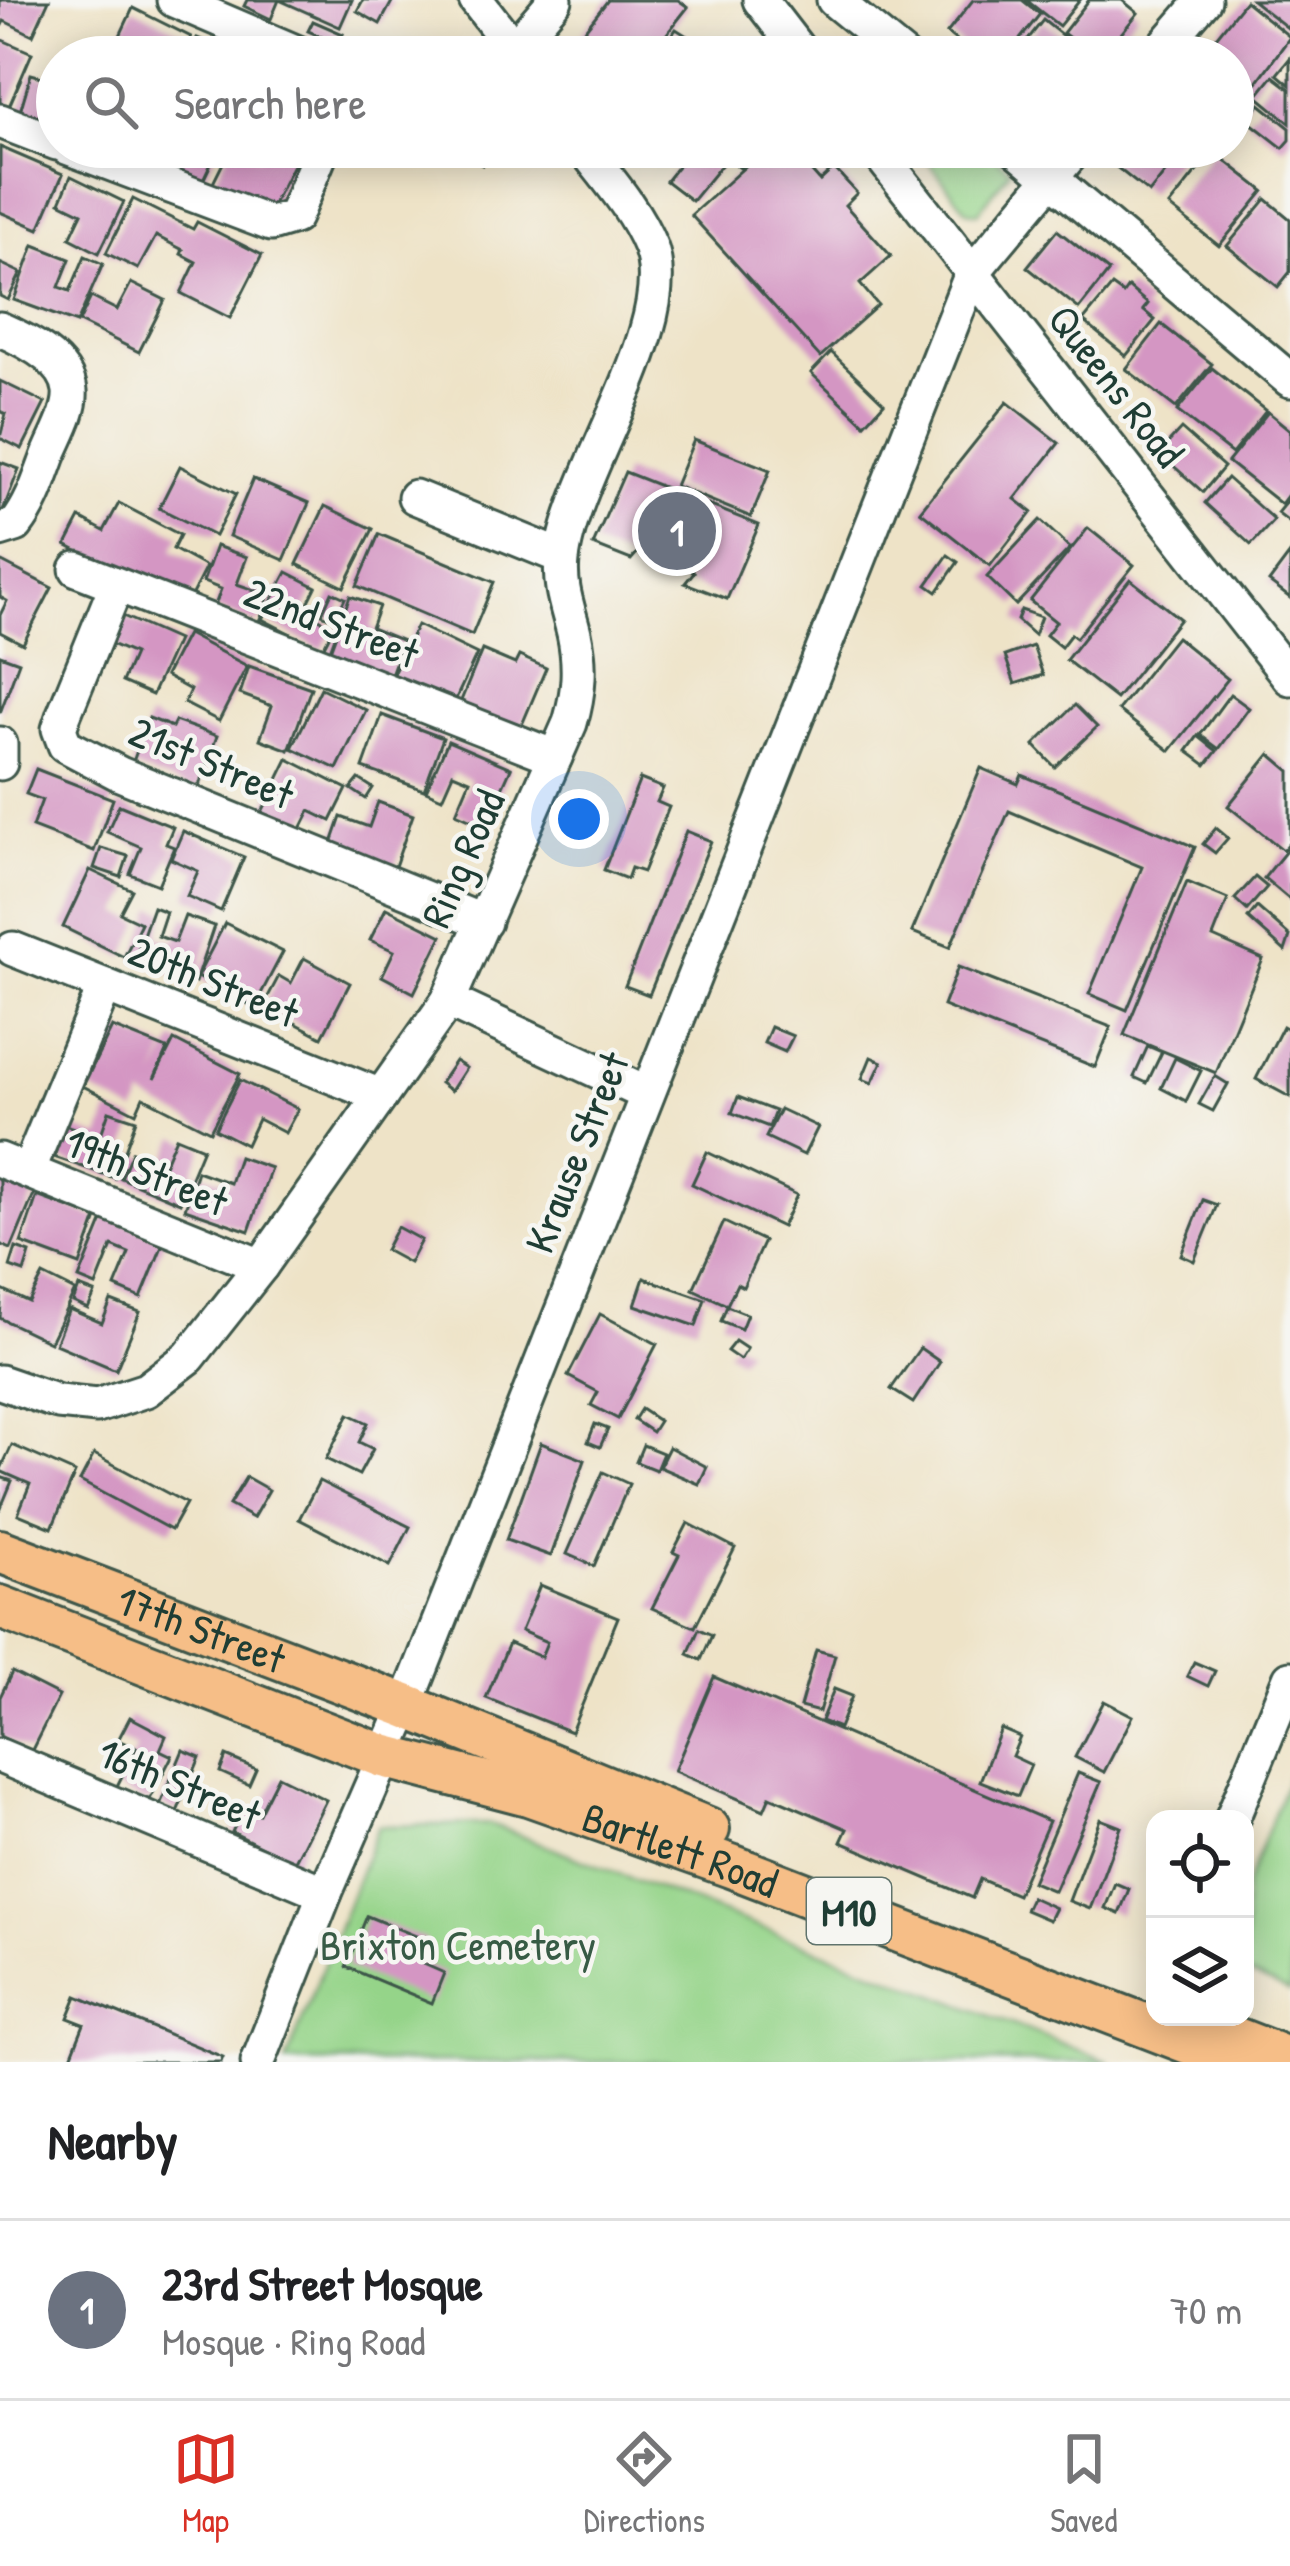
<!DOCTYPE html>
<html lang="en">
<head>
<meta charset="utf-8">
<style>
	:root { --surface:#fff; --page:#f2f2f2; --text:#202124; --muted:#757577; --line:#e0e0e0; --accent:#d93025 }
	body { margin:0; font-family:"Patrick Hand",sans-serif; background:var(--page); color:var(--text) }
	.controls { position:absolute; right:36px; bottom:36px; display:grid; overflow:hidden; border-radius:24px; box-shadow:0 6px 30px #0003 }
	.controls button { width:108px; height:108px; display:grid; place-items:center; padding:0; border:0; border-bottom:3px solid var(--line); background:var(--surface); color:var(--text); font:60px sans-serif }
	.you { position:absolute; left:579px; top:819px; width:42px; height:42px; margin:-30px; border:9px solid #fff; border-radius:50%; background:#1a73e8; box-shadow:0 0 0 18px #1a73e833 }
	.badge { display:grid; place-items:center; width:78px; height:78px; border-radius:50%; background:var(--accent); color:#fff; font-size:39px; font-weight:700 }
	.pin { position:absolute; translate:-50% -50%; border:6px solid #fff; box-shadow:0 3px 12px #0006 }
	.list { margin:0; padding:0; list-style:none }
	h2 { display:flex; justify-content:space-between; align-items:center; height:156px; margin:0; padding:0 48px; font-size:51px }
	h2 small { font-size:39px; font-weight:400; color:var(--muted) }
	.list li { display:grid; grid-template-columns:78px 1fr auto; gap:36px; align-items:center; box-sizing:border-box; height:180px; padding:0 48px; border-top:3px solid var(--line) }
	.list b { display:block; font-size:45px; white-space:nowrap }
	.list p { margin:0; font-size:39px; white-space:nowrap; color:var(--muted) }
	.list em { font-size:39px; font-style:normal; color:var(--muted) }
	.icon { flex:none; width:66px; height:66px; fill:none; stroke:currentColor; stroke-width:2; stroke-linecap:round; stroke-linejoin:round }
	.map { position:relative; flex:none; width:1290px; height:2062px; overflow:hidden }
	.search { position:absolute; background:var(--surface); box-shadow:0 6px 30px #0003; left:36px; right:36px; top:36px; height:132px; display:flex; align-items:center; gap:30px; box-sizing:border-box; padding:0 42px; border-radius:66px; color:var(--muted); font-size:45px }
	.sheet { height:336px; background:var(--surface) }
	nav { display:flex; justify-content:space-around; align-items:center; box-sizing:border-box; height:168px; border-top:3px solid var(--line); background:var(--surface); font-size:33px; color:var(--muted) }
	nav a { display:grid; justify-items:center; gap:6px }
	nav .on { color:var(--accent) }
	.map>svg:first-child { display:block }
	.green { fill:#95d489; stroke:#5a885e; stroke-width:3 }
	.building { fill:#d496c3 }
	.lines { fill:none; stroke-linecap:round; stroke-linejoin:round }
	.minor-casing { stroke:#3e564a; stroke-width:39 }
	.major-casing { stroke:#3e564a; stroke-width:48 }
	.minor { stroke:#fff; stroke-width:33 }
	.major { stroke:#f6be87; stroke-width:42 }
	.labels { text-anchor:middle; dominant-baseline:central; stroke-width:9; stroke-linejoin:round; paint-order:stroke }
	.shield { fill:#f6f6f2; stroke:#60746d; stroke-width:3 }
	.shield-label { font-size:39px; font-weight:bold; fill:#1f3d34 }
	.street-label { font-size:42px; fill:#1f3d34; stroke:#f6f6f2 }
	.park-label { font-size:42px; fill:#375b45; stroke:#f6f6f2 }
</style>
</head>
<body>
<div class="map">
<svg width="1290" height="2062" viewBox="0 0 1290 2062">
	<rect width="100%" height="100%" fill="#f6f6f2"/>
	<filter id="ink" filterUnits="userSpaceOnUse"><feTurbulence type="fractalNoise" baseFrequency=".00833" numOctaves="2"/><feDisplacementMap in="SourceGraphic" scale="24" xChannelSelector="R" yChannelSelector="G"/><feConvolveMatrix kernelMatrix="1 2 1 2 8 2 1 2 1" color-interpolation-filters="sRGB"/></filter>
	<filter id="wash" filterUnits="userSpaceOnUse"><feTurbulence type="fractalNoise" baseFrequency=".004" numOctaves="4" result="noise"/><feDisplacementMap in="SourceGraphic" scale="48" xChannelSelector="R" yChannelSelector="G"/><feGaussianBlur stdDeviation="2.7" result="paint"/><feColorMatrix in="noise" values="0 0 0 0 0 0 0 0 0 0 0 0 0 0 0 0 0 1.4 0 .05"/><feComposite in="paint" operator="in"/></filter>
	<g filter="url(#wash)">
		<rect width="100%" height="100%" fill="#eee3c7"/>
		<g class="green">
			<path d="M917,147H983L1010,170L978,213L967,211Z"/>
			<path d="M1290,1773V1992L1245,1972V1887Z"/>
			<path d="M490,1824L1110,2062H286L378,1826Z"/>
		</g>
		<g id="blocks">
			<g class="building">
				<path d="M0,0H49L33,35L4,21L0,29Z"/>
				<path d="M247,0H352L340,27L279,0L271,19L244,6Z"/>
				<path d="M363,0H393L380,24L357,11Z"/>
				<path d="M608,0H678L688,7L651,54L637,42L626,57H578L569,50Z"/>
				<path d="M973,0H1022L1040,14L1006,57H977L947,33Z"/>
				<path d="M1026,0H1080L1059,26Z"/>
				<path d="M1089,0H1122L1138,13L1102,57H1094L1063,33Z"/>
				<path d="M1252,0H1290V30Z"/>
				<path d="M1245,1L1290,37L1249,93L1233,80V57H1200Z"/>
				<path d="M133,8L191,37L182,57H110Z"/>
				<path d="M1043,20L1089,57H1014Z"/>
				<path d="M313,21L343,34L338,44L308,31Z"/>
				<path d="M676,29L720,57H658Z"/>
				<path d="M197,38L242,57H189Z"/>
				<path d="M0,39L32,53L7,111L0,108Z"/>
				<path d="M1290,58V85L1277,74Z"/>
				<path d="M31,74L57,81V126L19,115Z"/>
				<path d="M1273,76L1290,89V123L1257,96Z"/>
				<path d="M1233,85L1250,98L1233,119Z"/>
				<path d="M1260,104L1290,128V140L1283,148L1247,120Z"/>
				<path d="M0,147L63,174L39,229L0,212Z"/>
				<path d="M150,147H219L199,189L143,161Z"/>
				<path d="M231,147L259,158L265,147H283L298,155L268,214L212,185Z"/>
				<path d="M457,147H490L482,165L455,151Z"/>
				<path d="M693,147H757L740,168L727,158L692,201L666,181Z"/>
				<path d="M767,147H790L820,181L834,168L857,193L845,205L891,256L860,284L878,305L820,357L691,215Z"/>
				<path d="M1122,147H1186L1149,193L1110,162Z"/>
				<path d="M1213,151L1264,191L1219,246L1169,206Z"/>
				<path d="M71,176L124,202L99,253L70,238L82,213L60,202Z"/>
				<path d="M133,199L193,229L197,222L262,255L230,318L181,293L196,262L181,254L183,250L156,236L138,269L106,253Z"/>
				<path d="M1266,199L1290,219V272L1278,287L1227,246Z"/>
				<path d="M1057,230L1109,271L1079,309L1027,267Z"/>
				<path d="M34,245L70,259L59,287L70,291L85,256L103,264L77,323L14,300Z"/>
				<path d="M0,263L21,273L8,300L0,296Z"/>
				<path d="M131,283L165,300L139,352L79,322L91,297L117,310Z"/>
				<path d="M1112,286L1123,294L1128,287L1148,304L1143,310L1155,320L1126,356L1083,321Z"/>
				<path d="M1161,324L1212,364L1176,408L1126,369Z"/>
				<path d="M831,352L884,403L865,424L811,373Z"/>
				<path d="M1212,368L1266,411L1232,454L1177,411Z"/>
				<path d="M0,381L45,403L22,449L0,438L6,414L0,411Z"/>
				<path d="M1007,402L1059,443L1015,499L1032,512L990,566L920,511Z"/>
				<path d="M1268,412L1290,430V492L1281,504L1228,462Z"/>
				<path d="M1181,429L1224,467L1203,492L1159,453Z"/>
				<path d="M694,440L770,470L751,517L675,486Z"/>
				<path d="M0,462L19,469L0,518Z"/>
				<path d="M180,466L236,494L215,536L159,508Z"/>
				<path d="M625,472L759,525L727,599L685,583L694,572L650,538L631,560L593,545Z"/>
				<path d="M1227,478L1274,520L1251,545L1205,503Z"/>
				<path d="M253,479L309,503L284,560L229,536Z"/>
				<path d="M1290,497V523L1277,513Z"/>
				<path d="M119,503L180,535L173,549L206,567L188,602L129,571L126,577L66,545L80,518L104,531Z"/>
				<path d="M325,506L373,529L344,587L297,564Z"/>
				<path d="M1040,520L1070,548L1016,605L987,577Z"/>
				<path d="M1088,528L1134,565L1076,638L1071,634L1061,647L1046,635L1056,622L1030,601Z"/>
				<path d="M379,534L494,582L472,635L357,586Z"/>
				<path d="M216,546L247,557L237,584L269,595L258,624L214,608L221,589L203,582Z"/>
				<path d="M1290,554V598L1269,582Z"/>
				<path d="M948,555L958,562L937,592L927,585Z"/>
				<path d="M0,561L52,588L23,644L0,632V615L7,601L0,597Z"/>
				<path d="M287,572L316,587L304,611L334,627L322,650L262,619Z"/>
				<path d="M1130,579L1180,619L1116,699L1066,660Z"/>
				<path d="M332,592L345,598L335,620L322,614Z"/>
				<path d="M350,596L379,606L371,628L403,641L389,680L328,656Z"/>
				<path d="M1021,610L1041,617L1034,635L1017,620Z"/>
				<path d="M116,613L177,640L152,695L122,682L134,654L104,641Z"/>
				<path d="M417,625L477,654L452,707L391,678Z"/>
				<path d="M187,634L247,666L219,721L184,703L190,690L165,676Z"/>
				<path d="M1176,637L1228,679L1170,751L1118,710Z"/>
				<path d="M1033,646L1043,675L1015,684L1005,656Z"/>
				<path d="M482,650L515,664L519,656L546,668L518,734L458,708Z"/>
				<path d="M0,655L19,662L0,713Z"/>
				<path d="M249,666L311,688L289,750L260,739L272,706L240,694Z"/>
				<path d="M321,688L366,710L337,769L292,748Z"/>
				<path d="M1230,694L1249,708L1219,749L1200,735Z"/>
				<path d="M1075,705L1097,727L1055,767L1034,745Z"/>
				<path d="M382,715L443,738L424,790L363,768Z"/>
				<path d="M149,718L172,727L175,721L217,736L197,791L131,767Z"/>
				<path d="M1198,736L1217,751L1206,765L1187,751Z"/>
				<path d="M448,741L511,768L485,826L456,813L470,780L453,773L442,798L426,791Z"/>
				<path d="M1270,754L1290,771V842L1283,850L1228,806Z"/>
				<path d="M288,759L347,789L331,821L310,811L299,833L261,814Z"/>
				<path d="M981,768L1018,784L1022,775L1195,847L1127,1010L1089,994L1142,867L1009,811L950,947L912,932Z"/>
				<path d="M36,769L113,799L94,851L32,827L42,800L26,794Z"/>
				<path d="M359,779L373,788L366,799L351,789Z"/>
				<path d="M640,779L663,788L657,802L669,807L643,872L631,868L627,879L604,870Z"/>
				<path d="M378,802L413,815L393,872L330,849L341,817L369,827Z"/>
				<path d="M119,805L173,827L166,844L174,847L158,885L130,874L141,847L107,832Z"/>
				<path d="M1216,828L1228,838L1215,853L1203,844Z"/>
				<path d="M183,831L244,857L221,911L187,896L198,871L171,859Z"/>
				<path d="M686,831L711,841L649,995L625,986Z"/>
				<path d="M1290,846V900L1264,878Z"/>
				<path d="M101,848L128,856L121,877L94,868Z"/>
				<path d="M90,870L132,890L120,913L141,923L124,957L63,927Z"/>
				<path d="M1255,877L1267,887L1247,910L1235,899Z"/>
				<path d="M1187,882L1228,899L1213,937L1263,959L1216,1073L1124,1035Z"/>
				<path d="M153,907L166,912L158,936L175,942L185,916L214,926L195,982L134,960Z"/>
				<path d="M1257,907L1290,936L1285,951L1248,918Z"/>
				<path d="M386,908L442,936L414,993L382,976L394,951L370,940Z"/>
				<path d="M225,923L283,952L254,1007L197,977Z"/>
				<path d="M304,958L350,983L322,1037L263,1006L279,976L291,983Z"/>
				<path d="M958,967L1111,1027L1095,1067L943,1006Z"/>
				<path d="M1283,1026L1290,1030V1097L1256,1079Z"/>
				<path d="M112,1027L167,1049L154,1079L174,1040L240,1074L210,1131L143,1097L136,1113L83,1086Z"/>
				<path d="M771,1027L793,1036L785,1052L764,1043Z"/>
				<path d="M1148,1046L1162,1052L1147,1083L1134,1077Z"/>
				<path d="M871,1057L882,1062L872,1083L862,1079Z"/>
				<path d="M1175,1058L1201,1071L1186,1101L1161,1088Z"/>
				<path d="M455,1061L466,1068L451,1091L440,1083Z"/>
				<path d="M1215,1076L1228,1084L1213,1111L1199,1104Z"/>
				<path d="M240,1080L298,1109L285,1133L258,1119L246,1145L215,1129Z"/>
				<path d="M738,1097L775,1111L769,1127L732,1113Z"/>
				<path d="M780,1109L818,1127L804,1155L766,1137Z"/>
				<path d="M109,1111L136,1120L115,1178L54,1157L65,1125L100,1137Z"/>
				<path d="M176,1137L203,1148L180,1203L121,1178L132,1152L164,1165Z"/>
				<path d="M707,1152L797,1195L782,1227L692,1184Z"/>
				<path d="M239,1157L271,1168L249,1231L185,1209L197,1171L230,1183Z"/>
				<path d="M0,1172L37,1187L11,1249L0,1244Z"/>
				<path d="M37,1196L97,1218L80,1265L21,1243Z"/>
				<path d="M1203,1200L1217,1205L1194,1261L1181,1255Z"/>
				<path d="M105,1215L165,1239L141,1298L115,1287L129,1253L112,1246L96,1286L79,1279Z"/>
				<path d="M724,1222L764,1241L743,1287L737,1284L727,1305L693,1289Z"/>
				<path d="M397,1227L421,1240L409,1263L385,1250Z"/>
				<path d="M16,1248L30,1253L24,1272L10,1267Z"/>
				<path d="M43,1275L75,1291L50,1342L0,1318L2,1290L29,1302Z"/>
				<path d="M644,1278L705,1299L696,1326L635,1305Z"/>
				<path d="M79,1287L95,1293L88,1309L73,1302Z"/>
				<path d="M111,1301L140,1312L116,1370L55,1344L69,1309L102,1323Z"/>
				<path d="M727,1306L747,1314L741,1329L721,1321Z"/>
				<path d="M600,1314L657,1344L618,1419L591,1405L598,1392L568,1376Z"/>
				<path d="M735,1341L747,1349L740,1360L727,1351Z"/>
				<path d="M920,1348L940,1362L913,1403L891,1389Z"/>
				<path d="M641,1409L659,1421L652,1432L634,1420Z"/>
				<path d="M349,1414L368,1423L359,1442L373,1449L359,1475L326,1459Z"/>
				<path d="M595,1424L608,1429L600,1447L588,1442Z"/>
				<path d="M541,1443L585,1460L551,1556L506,1540Z"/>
				<path d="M12,1445L75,1473L52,1528L18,1514L30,1484L0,1471Z"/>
				<path d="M643,1445L663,1453L656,1470L636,1462Z"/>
				<path d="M669,1447L707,1467L699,1484L659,1467Z"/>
				<path d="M94,1454L186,1503L171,1530L80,1481Z"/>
				<path d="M603,1472L629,1484L594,1566L567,1554Z"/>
				<path d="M0,1477L12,1481L0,1510Z"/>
				<path d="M246,1477L269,1490L253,1518L229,1505Z"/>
				<path d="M319,1481L410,1527L390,1566L299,1519Z"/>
				<path d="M688,1523L735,1548L695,1627L652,1608L679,1555L673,1552Z"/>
				<path d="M540,1585L618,1617L571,1732L486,1698L509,1643L541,1657L547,1642L521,1631Z"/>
				<path d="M699,1629L712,1635L701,1660L688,1654Z"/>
				<path d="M816,1650L835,1655L819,1712L800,1707Z"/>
				<path d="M1194,1662L1215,1671L1208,1686L1187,1676Z"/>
				<path d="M12,1672L59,1696L31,1752L0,1736V1697Z"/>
				<path d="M714,1677L1049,1821L1017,1895L980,1879L972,1898L841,1842L847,1829L770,1796L764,1810L674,1771Z"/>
				<path d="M834,1689L852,1696L839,1728L821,1721Z"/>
				<path d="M1104,1701L1133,1716L1104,1772L1075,1757Z"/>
				<path d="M130,1717L166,1736L160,1750L172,1756L148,1803L116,1788L136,1748L118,1740Z"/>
				<path d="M1001,1729L1020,1737L1012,1756L1031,1765L1018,1796L980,1781Z"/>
				<path d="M183,1750L200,1757L177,1812L160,1805Z"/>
				<path d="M226,1756L256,1769L249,1785L220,1772Z"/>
				<path d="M1078,1773L1101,1782L1054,1891L1032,1882Z"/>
				<path d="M278,1776L326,1800L294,1863L232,1832L244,1807L259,1814Z"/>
				<path d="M1100,1819L1121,1827L1090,1909L1069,1901Z"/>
				<path d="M1115,1883L1129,1889L1119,1914L1105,1908Z"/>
				<path d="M1031,1897L1055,1908L1049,1920L1025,1910Z"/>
				<path d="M367,1916L426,1940L417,1961L444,1973L432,2003L346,1967Z"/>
				<path d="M77,1996L223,2057L221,2062H69L84,2024L68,2018Z"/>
			</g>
		</g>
	</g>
	<g filter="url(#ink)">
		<use href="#blocks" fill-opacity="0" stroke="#3e564a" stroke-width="3"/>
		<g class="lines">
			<g class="minor-casing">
				<g id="minor">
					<path d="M174,0L307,57"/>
					<path d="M476,0L520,57"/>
					<path d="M760,0L804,57"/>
					<path d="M834,0L904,57"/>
					<path d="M514,48L555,0"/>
					<path d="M1155,57L1204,0"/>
					<path d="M0,121L57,143"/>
					<path d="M67,147L271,224L294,217L323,147"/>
					<path d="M874,147L1290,678"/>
					<path d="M1014,147L1290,380"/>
					<path d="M0,329C25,340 67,360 70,391C72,411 56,437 49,455C40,479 32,505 16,525L0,530"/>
					<path d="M415,497L562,557"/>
					<path d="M77,569L555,757"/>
					<path d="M116,586L64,714L59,729L65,745L120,774L484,922"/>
					<path d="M0,744V763"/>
					<path d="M13,949L381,1096"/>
					<path d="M448,1001L647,1094"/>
					<path d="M0,1160L261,1266"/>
					<path d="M28,1171L105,986"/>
					<path d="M0,1382L58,1402L97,1406L146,1390L189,1357L261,1266L448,1001L570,723C579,692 581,665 574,633C568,608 559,587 562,560C571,474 681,323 650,246C635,209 607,178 583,147"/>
					<path d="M0,1756L325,1893"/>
					<path d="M1232,1819L1290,1678"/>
					<path d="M258,2062L325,1893L402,1716L972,273L1077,147"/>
				</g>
			</g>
			<g class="major-casing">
				<g id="major">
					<path id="s1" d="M0,1551L406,1706L708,1829"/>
					<path id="s2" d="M0,1607L383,1756L528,1794L731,1866L1240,2062"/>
					<path d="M1216,2031L1290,2060"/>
				</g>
			</g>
			<use href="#minor" class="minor"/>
			<use href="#major" class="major"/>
		</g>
	</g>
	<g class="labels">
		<rect class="shield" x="807" y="1878" width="84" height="66" rx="9"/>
		<g class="shield-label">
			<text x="849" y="1911">M10</text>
		</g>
		<g class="street-label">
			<text transform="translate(1117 385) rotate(52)">Queens Road</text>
			<text transform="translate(332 622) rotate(21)">22nd Street</text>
			<text transform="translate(212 762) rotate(23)">21st Street</text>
			<text transform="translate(462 858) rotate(-66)">Ring Road</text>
			<text transform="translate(214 981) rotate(22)">20th Street</text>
			<text transform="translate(576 1152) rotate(-68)">Krause Street</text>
			<text transform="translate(147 1171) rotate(22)">19th Street</text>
			<text stroke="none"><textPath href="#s1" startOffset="216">17th Street</textPath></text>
			<text transform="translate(180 1783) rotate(23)">16th Street</text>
			<text stroke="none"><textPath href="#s2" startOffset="723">Bartlett Road</textPath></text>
		</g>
		<g class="park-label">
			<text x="458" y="1944">Brixton Cemetery</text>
		</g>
	</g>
</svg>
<div class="controls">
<button><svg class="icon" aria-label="locate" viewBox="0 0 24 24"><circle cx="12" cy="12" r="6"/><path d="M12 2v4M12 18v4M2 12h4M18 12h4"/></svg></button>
<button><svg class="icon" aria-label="layers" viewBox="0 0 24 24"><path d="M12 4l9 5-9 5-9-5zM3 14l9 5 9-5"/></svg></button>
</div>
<div class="you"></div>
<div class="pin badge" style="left:677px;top:531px;background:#6b7280">1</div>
<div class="search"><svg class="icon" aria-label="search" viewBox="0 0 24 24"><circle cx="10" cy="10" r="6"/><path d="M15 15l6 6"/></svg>Search here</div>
</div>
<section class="sheet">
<h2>Nearby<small></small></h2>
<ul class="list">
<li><span class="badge" style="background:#6b7280">1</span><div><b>23rd Street Mosque</b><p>Mosque · Ring Road</p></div><em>70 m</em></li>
</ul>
</section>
<nav>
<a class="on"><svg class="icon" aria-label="map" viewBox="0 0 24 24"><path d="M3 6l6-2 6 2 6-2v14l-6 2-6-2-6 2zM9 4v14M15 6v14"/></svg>Map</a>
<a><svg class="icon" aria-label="directions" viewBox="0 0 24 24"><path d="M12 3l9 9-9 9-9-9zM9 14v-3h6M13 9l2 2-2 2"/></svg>Directions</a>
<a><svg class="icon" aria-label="saved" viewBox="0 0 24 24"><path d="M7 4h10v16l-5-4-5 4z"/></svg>Saved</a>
</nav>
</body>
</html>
